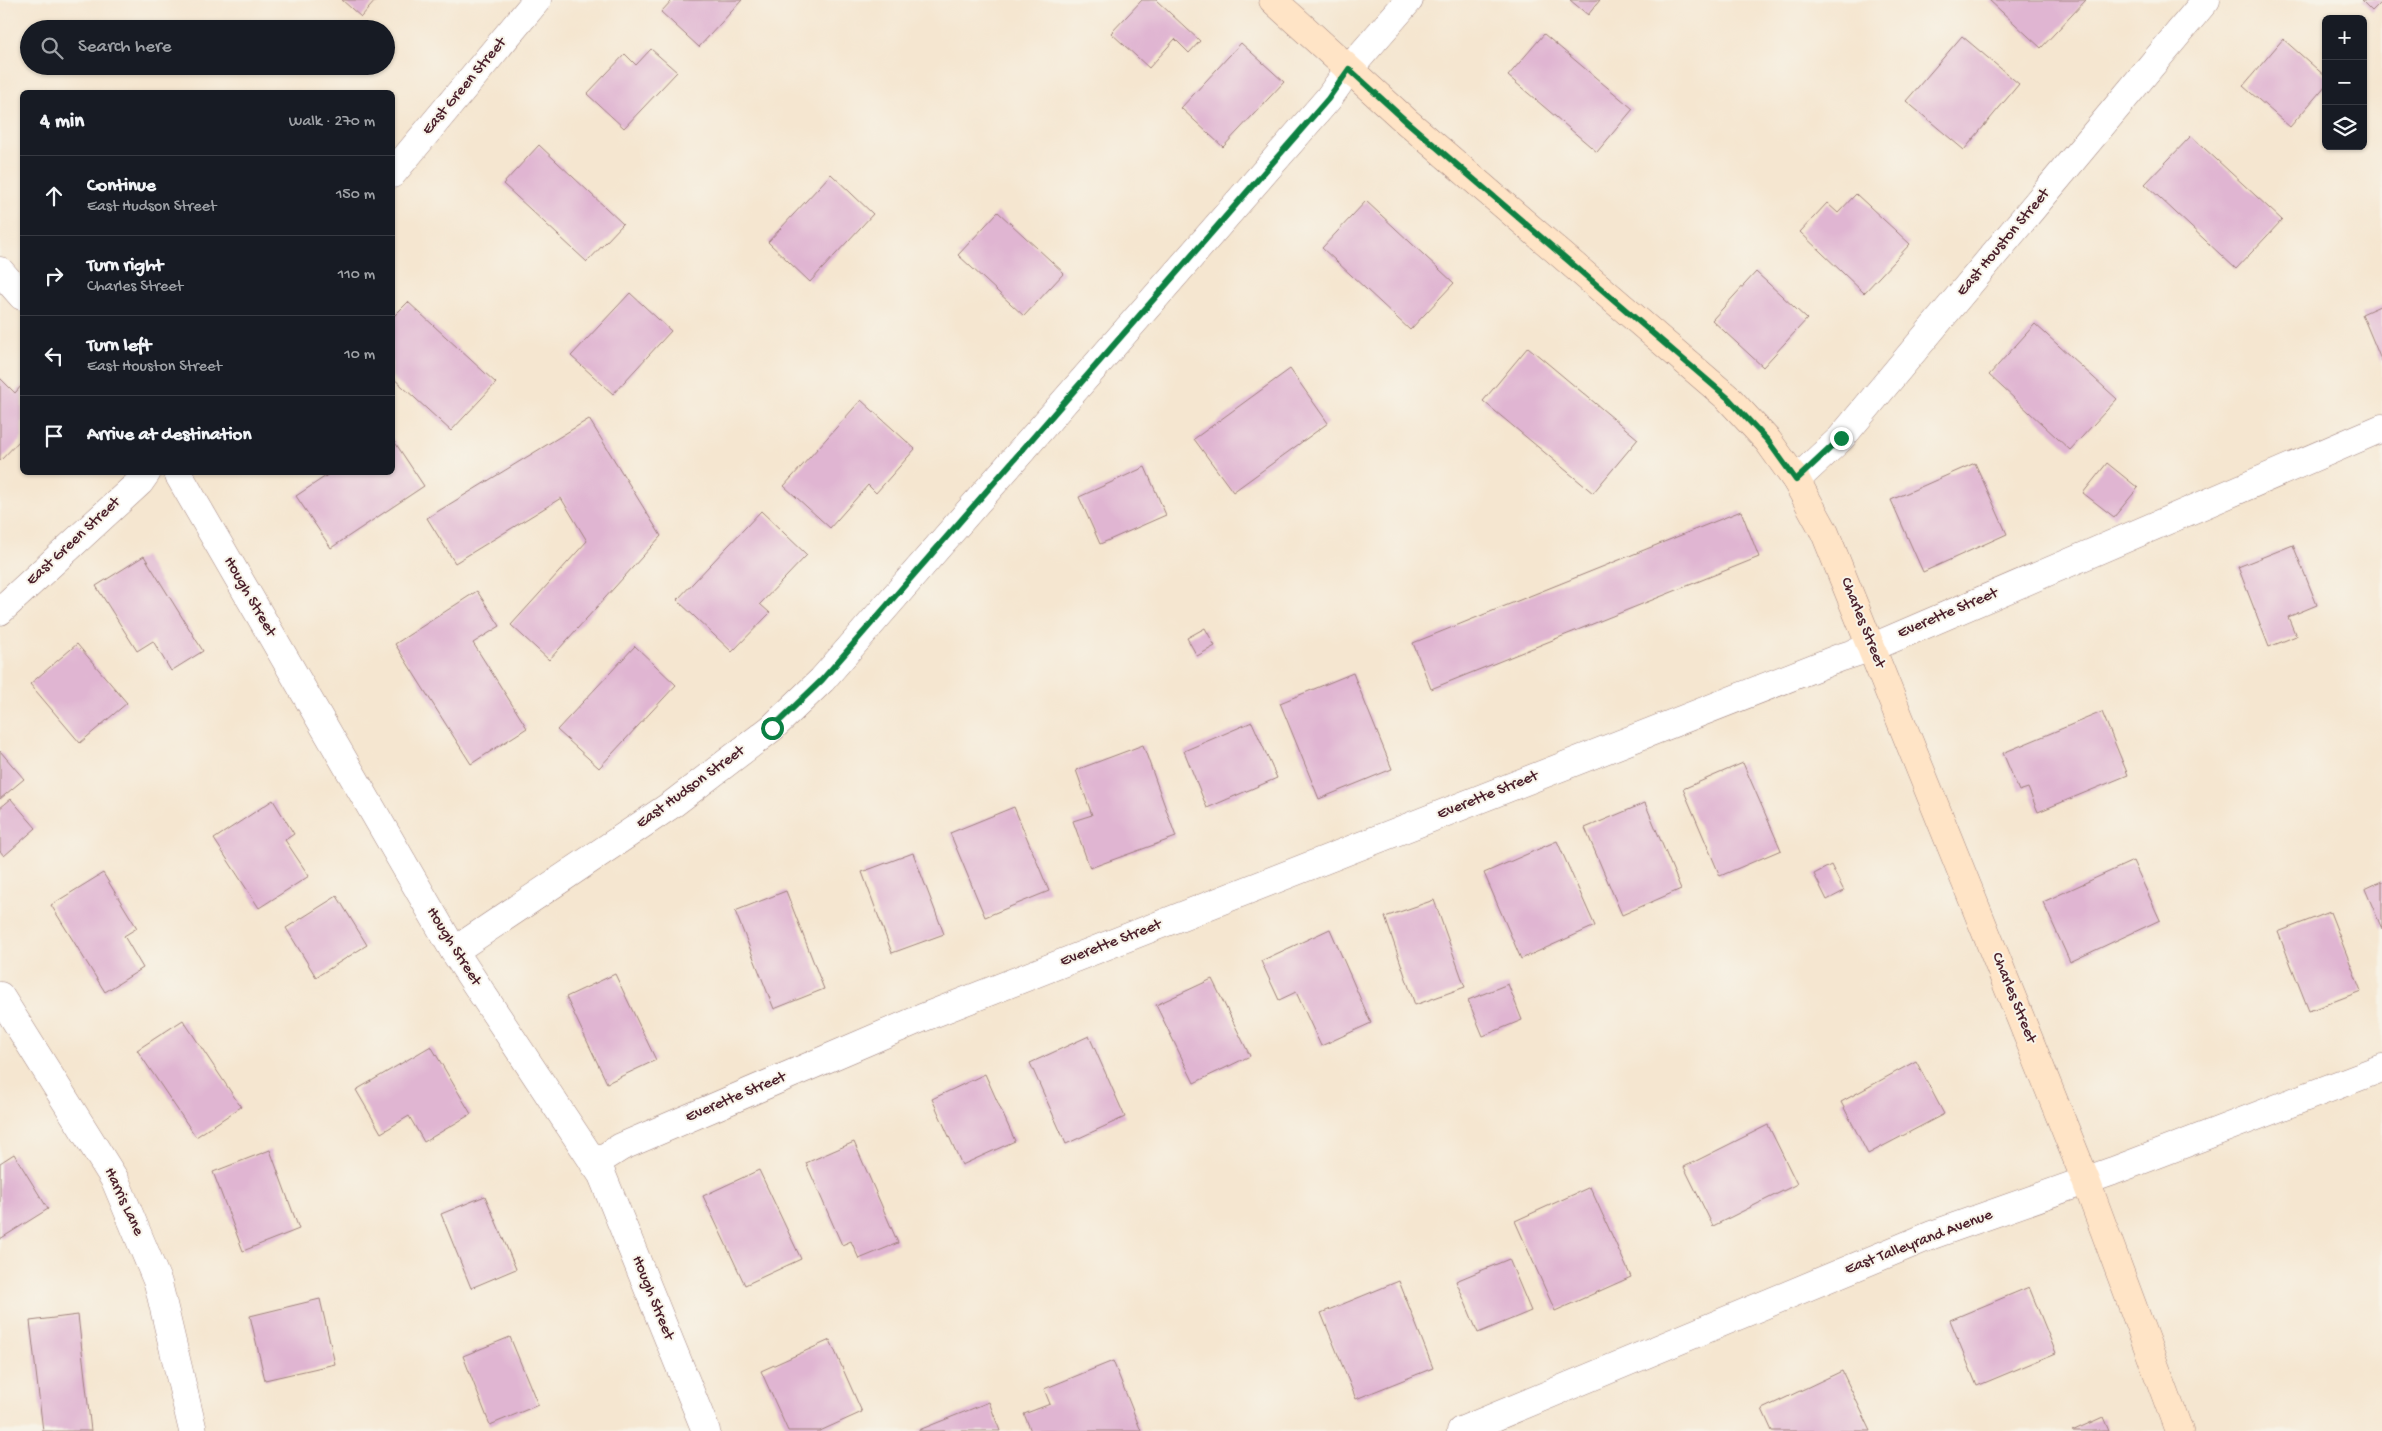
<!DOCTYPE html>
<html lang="en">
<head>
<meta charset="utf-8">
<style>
	:root { --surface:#171b24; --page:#242831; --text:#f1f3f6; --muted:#9ea1a6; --line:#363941 }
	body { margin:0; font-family:"Gochi Hand",sans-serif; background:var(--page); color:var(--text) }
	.controls { position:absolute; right:15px; top:15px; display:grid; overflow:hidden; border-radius:8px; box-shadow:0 1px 4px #0004 }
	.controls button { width:45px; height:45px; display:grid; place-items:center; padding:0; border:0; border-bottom:1px solid var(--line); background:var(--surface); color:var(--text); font:25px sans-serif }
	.stop { position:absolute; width:15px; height:15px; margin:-11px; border:4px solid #0b8043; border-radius:50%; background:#fff }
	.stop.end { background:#0b8043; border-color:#fff; box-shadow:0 1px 5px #0008 }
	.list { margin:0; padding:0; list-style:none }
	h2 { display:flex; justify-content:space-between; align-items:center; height:65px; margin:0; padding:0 20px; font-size:21px }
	h2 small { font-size:16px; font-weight:400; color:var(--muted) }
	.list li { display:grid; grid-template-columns:32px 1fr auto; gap:15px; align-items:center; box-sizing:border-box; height:80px; padding:0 20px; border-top:1px solid var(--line) }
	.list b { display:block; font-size:19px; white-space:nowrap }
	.list p { margin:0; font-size:16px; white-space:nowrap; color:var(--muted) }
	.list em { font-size:16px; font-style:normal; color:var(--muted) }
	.icon { flex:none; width:28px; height:28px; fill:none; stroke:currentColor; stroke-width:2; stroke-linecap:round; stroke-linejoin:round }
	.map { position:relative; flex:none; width:2382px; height:1431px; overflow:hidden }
	.search { position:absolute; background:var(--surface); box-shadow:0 1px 4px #0004; left:20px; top:20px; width:375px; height:55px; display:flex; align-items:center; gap:12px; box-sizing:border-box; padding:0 18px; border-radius:28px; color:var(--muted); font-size:19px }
	.panel { position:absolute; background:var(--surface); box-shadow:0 1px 4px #0004; left:20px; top:90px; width:375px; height:385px; border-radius:8px }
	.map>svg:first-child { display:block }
	.building { fill:#e0b5d2 }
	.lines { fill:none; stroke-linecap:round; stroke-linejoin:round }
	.street-casing { stroke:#a0827e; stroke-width:29 }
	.secondary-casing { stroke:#a0827e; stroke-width:29 }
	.street { stroke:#fff; stroke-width:28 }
	.secondary { stroke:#ffe4c6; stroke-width:28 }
	.route { stroke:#0b8043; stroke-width:6 }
	.labels { text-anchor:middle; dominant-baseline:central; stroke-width:4; stroke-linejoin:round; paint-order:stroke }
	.street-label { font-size:16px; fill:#4a1f2b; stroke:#f7f3e8 }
</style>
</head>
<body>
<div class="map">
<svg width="2382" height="1431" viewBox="0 0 2382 1431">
	<rect width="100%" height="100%" fill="#f7f3e8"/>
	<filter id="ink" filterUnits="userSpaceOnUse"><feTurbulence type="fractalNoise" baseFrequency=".02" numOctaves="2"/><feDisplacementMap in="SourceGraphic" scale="10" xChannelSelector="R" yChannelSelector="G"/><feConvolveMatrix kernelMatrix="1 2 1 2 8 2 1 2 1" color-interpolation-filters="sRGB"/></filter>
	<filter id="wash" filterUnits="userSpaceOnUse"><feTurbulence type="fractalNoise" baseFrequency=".0096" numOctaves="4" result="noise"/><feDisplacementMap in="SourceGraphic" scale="20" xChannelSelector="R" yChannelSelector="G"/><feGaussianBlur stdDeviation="1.12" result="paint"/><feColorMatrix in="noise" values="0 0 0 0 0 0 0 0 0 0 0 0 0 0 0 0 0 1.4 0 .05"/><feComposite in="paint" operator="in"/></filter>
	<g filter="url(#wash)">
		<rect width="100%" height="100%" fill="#f5e6d0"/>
		<g id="blocks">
			<g class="building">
				<path d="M342,0H376L361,17Z"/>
				<path d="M672,0H742L699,47L661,12Z"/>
				<path d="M1142,0H1156L1200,41L1189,53L1175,39L1149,68L1111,33Z"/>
				<path d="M1570,0H1600L1588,15Z"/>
				<path d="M1989,0H2086L2041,48Z"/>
				<path d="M2361,0H2382V1L2372,11Z"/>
				<path d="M1544,34L1633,109L1597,152L1508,76Z"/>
				<path d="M1962,36L2019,84L1964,150L1906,101Z"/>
				<path d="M2283,39L2326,77V85L2290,127L2243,86Z"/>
				<path d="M1241,43L1284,82L1223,147L1181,108Z"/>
				<path d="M651,49L677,72L624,128L587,94L625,54L636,65Z"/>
				<path d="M2191,136L2282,220L2236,269L2145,184Z"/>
				<path d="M539,145L623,224L587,262L503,184Z"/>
				<path d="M831,174L873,214L810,282L768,242Z"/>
				<path d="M1856,194L1910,244L1864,293L1800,232L1827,203L1838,213Z"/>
				<path d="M1366,201L1454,283L1410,330L1322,248Z"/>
				<path d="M998,212L1064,273L1024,316L958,255Z"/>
				<path d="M1756,272L1807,319L1763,367L1712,320Z"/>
				<path d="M630,293L671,331L613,394L571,356Z"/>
				<path d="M408,302L496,383L451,431L392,377V318Z"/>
				<path d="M2382,305V362L2362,314Z"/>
				<path d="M2035,324L2117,399L2070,450L1989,375Z"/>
				<path d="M1528,347L1638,439L1593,493L1483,401Z"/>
				<path d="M1290,369L1328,423L1233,492L1194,439Z"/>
				<path d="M0,378L15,393L22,385V438L0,461Z"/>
				<path d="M861,400L915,449L876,493L868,485L830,528L784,486Z"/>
				<path d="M589,419L661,536L549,660L511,625L587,541L561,498L455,563L427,518Z"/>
				<path d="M392,438L424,486L331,548L296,496L332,472H392Z"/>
				<path d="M1975,463L2007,534L1923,572L1891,500Z"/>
				<path d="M2107,463L2138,488L2114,517L2083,493Z"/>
				<path d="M1145,467L1166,515L1100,544L1079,497Z"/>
				<path d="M761,511L807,555L760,604L770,613L732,652L677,600Z"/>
				<path d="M1741,511L1759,557L1431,689L1413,643Z"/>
				<path d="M2293,545L2317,605L2288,617L2296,636L2269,647L2238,567Z"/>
				<path d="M144,556L203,651L171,671L153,641L137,651L96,586Z"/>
				<path d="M477,591L500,626L473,643L527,728L471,764L395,644Z"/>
				<path d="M1205,628L1215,646L1197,656L1187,638Z"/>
				<path d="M77,644L127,703L80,743L30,684Z"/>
				<path d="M635,646L676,685L599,768L557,730Z"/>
				<path d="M1353,673L1392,769L1319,799L1280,703Z"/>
				<path d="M2102,712L2128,775L2038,812L2028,788L2019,791L2003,753Z"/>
				<path d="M1252,722L1277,778L1207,808L1184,751Z"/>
				<path d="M1143,745L1176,837L1090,868L1073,821L1092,815L1076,770Z"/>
				<path d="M0,751L24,779L0,799Z"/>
				<path d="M1743,763L1781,850L1720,876L1683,789Z"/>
				<path d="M11,799L36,828L4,856L0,851V808Z"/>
				<path d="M273,800L294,834L285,840L309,876L259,908L214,839Z"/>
				<path d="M1645,803L1681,889L1622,915L1585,828Z"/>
				<path d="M1014,807L1049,891L985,917L950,833Z"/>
				<path d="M1557,841L1595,926L1521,959L1484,873Z"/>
				<path d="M913,853L944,934L892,953L862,872Z"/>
				<path d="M2133,861L2160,920L2070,962L2043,902Z"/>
				<path d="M1831,865L1844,891L1827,900L1814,874Z"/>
				<path d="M103,873L137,928L124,936L143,968L105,992L51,905Z"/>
				<path d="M2382,881V929L2365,889Z"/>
				<path d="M786,891L824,989L774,1009L735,911Z"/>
				<path d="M337,896L367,945L316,977L286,928Z"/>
				<path d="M1434,900L1465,987L1415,1005L1385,917Z"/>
				<path d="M2330,912L2361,991L2309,1011L2278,932Z"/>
				<path d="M1330,929L1371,1023L1321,1046L1296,992L1279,1000L1261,961Z"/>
				<path d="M615,974L656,1060L607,1083L566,997Z"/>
				<path d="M1212,979L1250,1056L1194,1083L1156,1005Z"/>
				<path d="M1508,984L1522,1020L1483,1036L1468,1000Z"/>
				<path d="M183,1020L241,1107L196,1137L137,1050Z"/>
				<path d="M1089,1036L1125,1117L1066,1144L1030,1063Z"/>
				<path d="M431,1046L471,1114L424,1142L409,1116L381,1133L356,1090Z"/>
				<path d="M1916,1061L1944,1114L1868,1154L1841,1102Z"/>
				<path d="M985,1074L1015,1141L962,1165L932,1099Z"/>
				<path d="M1768,1125L1797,1184L1713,1226L1684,1167Z"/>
				<path d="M854,1142L898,1243L859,1259L851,1241L842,1245L806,1163Z"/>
				<path d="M270,1150L299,1229L243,1251L213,1172Z"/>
				<path d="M14,1154L48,1209L0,1239V1163Z"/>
				<path d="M759,1170L801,1259L745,1285L703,1196Z"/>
				<path d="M1590,1187L1631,1277L1555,1311L1515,1221Z"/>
				<path d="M485,1196L516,1269L471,1288L441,1214Z"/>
				<path d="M1509,1259L1531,1311L1478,1333L1456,1281Z"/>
				<path d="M1399,1281L1433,1368L1356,1399L1321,1313Z"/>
				<path d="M2029,1287L2056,1353L1977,1386L1950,1320Z"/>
				<path d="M320,1299L335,1364L265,1380L250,1316Z"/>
				<path d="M78,1315L91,1431H43L30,1321Z"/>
				<path d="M510,1337L538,1405L490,1425L463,1356Z"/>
				<path d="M830,1340L862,1412L820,1431H788L761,1371Z"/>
				<path d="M1113,1361L1141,1431H1031L1024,1414L1050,1404L1044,1389Z"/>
				<path d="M1842,1371L1871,1431H1772L1762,1409Z"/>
				<path d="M989,1402L1000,1431H919V1430Z"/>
				<path d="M2103,1417L2109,1431H2072Z"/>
			</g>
		</g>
	</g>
	<g filter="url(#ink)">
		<use href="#blocks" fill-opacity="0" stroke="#a0827e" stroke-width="1"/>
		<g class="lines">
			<g class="street-casing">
				<g id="street">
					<path d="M392,174L537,0"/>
					<path d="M0,271L22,296"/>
					<path d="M177,472L454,951L602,1175L706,1431"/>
					<path d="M1796,480L1841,438L2206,0"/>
					<path d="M0,611L140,482L147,472"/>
					<path d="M454,951L674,803L772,728L822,680L1328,99L1349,69L1409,0"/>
					<path d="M0,996L115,1180L158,1283L193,1431"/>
					<path d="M594,1164L621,1147L922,1018L1839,658L1873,647L2382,428"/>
					<path d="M1461,1431L1932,1235L2113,1171L2382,1068"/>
				</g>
			</g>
			<g class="secondary-casing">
				<path id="secondary" d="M1273,0L1406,121L1728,398L1768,441L1796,480L1825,533L2086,1181L2179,1431"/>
			</g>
			<use href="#street" class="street"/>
			<use href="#secondary" class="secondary"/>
		</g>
	</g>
	<g class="lines" filter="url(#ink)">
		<path class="route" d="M772,728L822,680L1328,99L1349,69L1406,121L1728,398L1768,441L1796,480L1841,438"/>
	</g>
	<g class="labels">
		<g class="street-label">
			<text transform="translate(465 87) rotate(-50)">East Green Street</text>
			<text transform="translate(2004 243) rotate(-50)">East Houston Street</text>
			<text transform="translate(74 542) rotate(-43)">East Green Street</text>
			<text transform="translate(249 597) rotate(60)">Hough Street</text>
			<text transform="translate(1948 614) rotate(-23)">Everette Street</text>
			<text transform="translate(1862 623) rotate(68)">Charles Street</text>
			<text transform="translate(691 788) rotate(-36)">East Hudson Street</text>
			<text transform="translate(1488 796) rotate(-22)">Everette Street</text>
			<text transform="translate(1111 944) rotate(-21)">Everette Street</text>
			<text transform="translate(453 947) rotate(58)">Hough Street</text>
			<text transform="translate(2013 998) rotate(68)">Charles Street</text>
			<text transform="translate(736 1098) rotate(-23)">Everette Street</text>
			<text transform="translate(123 1202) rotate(65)">Harris Lane</text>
			<text transform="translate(1919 1243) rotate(-21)">East Talleyrand Avenue</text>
			<text transform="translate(652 1298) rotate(68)">Hough Street</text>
		</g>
	</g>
</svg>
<div class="controls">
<button>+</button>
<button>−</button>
<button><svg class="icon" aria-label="layers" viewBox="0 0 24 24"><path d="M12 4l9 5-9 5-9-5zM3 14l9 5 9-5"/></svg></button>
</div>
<div class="stop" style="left:772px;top:728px"></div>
<div class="stop end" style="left:1841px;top:438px"></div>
<div class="search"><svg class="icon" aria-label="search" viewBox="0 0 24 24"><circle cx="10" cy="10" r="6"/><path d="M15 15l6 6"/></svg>Search here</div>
<section class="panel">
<h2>4 min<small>Walk · 270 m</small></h2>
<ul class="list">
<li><svg class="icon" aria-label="ahead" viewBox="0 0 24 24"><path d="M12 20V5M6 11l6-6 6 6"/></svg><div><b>Continue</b><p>East Hudson Street</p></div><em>150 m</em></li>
<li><svg class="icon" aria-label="right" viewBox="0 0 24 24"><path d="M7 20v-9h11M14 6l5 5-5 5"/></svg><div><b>Turn right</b><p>Charles Street</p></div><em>110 m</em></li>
<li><svg class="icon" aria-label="left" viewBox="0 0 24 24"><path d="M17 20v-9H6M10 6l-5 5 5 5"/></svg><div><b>Turn left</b><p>East Houston Street</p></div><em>10 m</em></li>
<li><svg class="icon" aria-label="arrive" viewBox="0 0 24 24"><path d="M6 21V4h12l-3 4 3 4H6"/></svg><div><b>Arrive at destination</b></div></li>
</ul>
</section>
</div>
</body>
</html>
